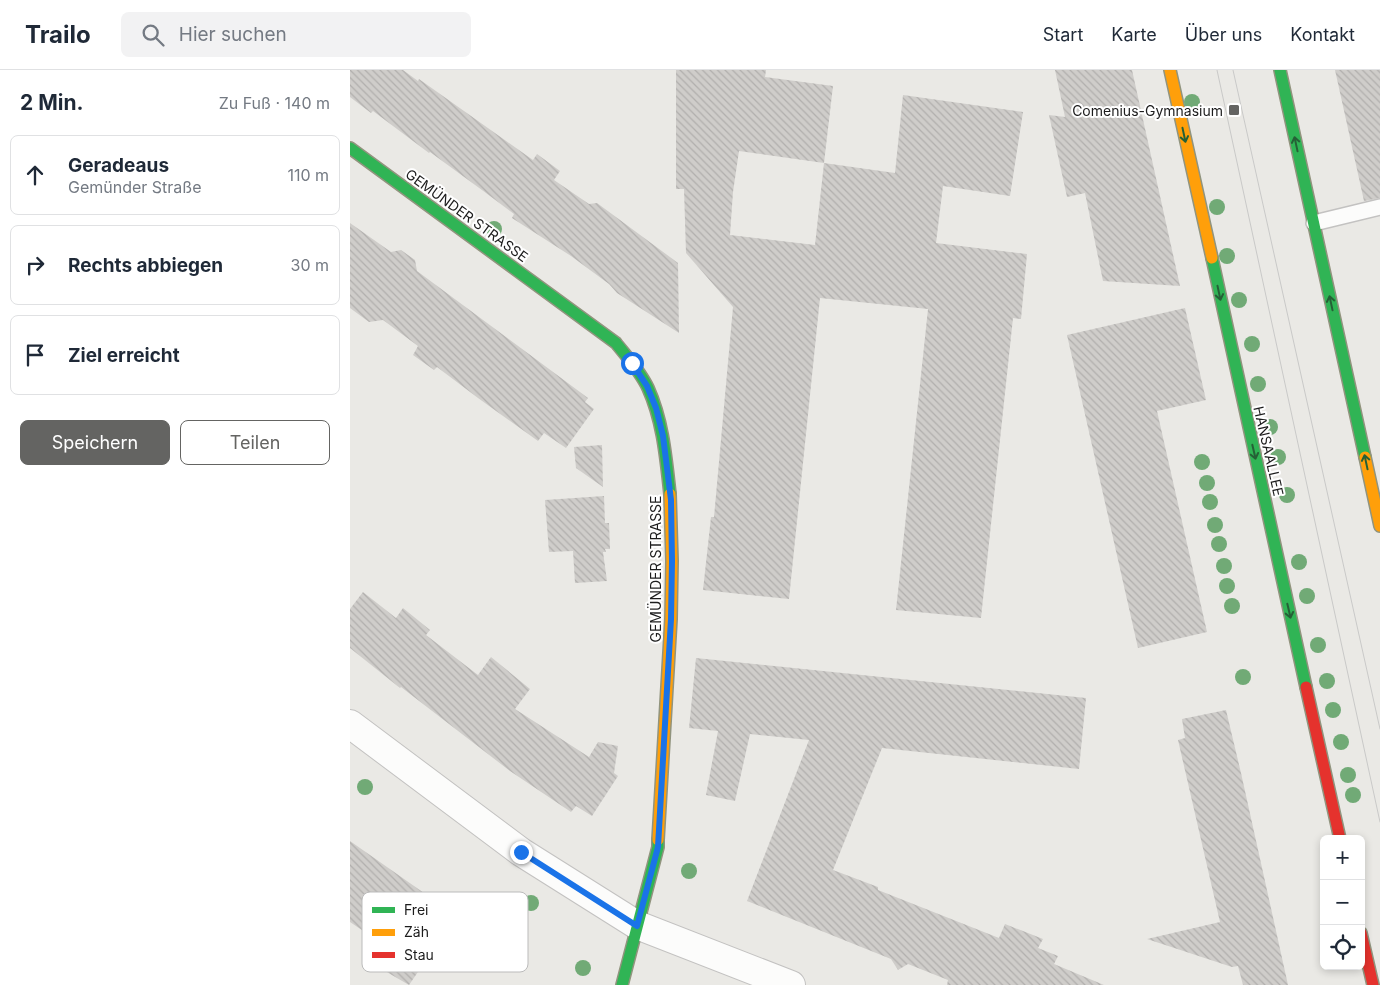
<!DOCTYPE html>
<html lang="de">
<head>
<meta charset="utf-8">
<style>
	:root { --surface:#fff; --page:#f2f2f3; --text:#1f2937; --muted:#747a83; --line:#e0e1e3; --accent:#646462 }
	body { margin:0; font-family:Inter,sans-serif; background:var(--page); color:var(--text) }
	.controls { position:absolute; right:15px; bottom:15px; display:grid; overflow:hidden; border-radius:8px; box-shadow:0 2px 8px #0003 }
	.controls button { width:45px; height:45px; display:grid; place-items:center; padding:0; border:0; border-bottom:1px solid var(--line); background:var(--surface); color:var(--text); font:25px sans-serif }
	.stop { position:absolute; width:15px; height:15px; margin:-11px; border:4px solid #1a73e8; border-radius:50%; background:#fff }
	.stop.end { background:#1a73e8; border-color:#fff; box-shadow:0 1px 5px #0008 }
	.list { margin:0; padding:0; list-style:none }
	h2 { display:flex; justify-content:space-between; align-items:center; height:65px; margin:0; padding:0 20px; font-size:21px }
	h2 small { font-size:16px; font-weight:400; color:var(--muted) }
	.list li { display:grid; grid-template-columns:32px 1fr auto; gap:15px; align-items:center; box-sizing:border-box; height:80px; margin:0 10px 10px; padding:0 10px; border:1px solid var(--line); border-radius:8px }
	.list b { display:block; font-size:19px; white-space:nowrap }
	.list p { margin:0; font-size:16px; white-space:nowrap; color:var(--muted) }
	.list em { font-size:16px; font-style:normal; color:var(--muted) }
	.actions { display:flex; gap:10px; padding:15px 20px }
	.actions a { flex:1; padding:11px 0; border:1px solid var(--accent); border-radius:8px; text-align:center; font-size:18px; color:var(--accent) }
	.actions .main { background:var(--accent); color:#fff }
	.icon { flex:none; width:28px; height:28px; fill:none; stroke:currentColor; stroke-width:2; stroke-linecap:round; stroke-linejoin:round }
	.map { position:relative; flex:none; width:1030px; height:915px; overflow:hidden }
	header { display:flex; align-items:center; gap:30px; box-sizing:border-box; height:70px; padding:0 25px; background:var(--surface); border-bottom:1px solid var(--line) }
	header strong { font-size:24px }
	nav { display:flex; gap:28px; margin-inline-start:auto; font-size:18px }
	.search { width:350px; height:45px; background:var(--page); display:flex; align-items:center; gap:12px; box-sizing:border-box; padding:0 18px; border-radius:8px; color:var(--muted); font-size:19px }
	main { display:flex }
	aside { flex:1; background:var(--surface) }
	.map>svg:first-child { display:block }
	.building { fill:url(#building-back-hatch); fill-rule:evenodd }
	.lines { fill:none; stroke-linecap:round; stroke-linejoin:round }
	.lane-casing { stroke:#c3c2c1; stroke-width:18 }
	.street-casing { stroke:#c3c2c1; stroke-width:30 }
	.fast-casing { stroke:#91947e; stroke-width:14 }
	.slow-casing { stroke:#91947e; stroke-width:14 }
	.jam-casing { stroke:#91947e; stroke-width:14 }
	.lane { stroke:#fcfcfb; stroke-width:15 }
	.street { stroke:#fcfcfb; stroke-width:28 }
	.fast { stroke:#30b455; stroke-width:11 }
	.slow { stroke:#ff9f0a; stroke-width:11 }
	.jam { stroke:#e5322d; stroke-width:11 }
	.tram { stroke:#c9c9c8; stroke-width:1 }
	.tree { fill:#71aa76 }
	.oneway { stroke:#256036 }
	.route { stroke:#1a73e8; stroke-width:6 }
	.poi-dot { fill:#646462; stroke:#fff; stroke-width:2 }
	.labels { text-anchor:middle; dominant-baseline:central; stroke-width:4; stroke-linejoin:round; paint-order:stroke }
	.poi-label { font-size:14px; fill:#1c1c1c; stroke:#fff; text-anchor:end }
	.street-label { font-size:14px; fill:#1c1c1c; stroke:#fff }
	.key { fill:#fff; stroke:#bbb; stroke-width:1 }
	.key-label { font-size:14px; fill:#1c1c1c }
</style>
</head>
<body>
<header>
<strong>Trailo</strong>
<div class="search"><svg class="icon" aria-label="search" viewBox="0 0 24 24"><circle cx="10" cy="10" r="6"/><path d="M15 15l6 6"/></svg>Hier suchen</div>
<nav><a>Start</a><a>Karte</a><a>Über uns</a><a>Kontakt</a></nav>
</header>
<main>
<aside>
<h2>2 Min.<small>Zu Fuß · 140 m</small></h2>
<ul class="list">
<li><svg class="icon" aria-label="ahead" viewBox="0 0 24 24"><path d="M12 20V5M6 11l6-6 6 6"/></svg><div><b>Geradeaus</b><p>Gemünder Straße</p></div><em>110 m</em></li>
<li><svg class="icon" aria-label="right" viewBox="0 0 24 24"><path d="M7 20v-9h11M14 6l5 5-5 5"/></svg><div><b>Rechts abbiegen</b></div><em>30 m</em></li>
<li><svg class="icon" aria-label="arrive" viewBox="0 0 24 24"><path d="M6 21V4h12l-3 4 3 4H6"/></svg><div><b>Ziel erreicht</b></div></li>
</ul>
<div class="actions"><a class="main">Speichern</a><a>Teilen</a></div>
</aside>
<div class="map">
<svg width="1030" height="915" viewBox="0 0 1030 915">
	<defs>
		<pattern id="building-back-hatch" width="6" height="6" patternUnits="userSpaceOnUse" patternTransform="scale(1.25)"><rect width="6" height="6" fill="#cfcdca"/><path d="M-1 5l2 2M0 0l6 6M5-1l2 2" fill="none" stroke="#b1afad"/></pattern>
	</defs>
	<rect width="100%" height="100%" fill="#eae9e5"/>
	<g class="building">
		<path d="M0,0H53L68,11L69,9L183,90L187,84L210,101L204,110L239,134L247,133L328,193L329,263L267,223L259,214L221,186L162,148L164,144L136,123L80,82L79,83L23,41L21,43L0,27Z"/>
		<path d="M326,0H416L415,7L483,16L474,93L545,103L553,25L673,42L660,126L593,116L586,173L677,184L671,249L663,248L631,548L546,540L578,239L470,228L439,529L353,520L361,447H364L383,237L336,183L334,119H326ZM389,81L474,93L465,175L380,165L383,122Z"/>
		<path d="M705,0H782L830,216L753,211L735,123L717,127L699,45L715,47Z"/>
		<path d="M985,0H1030V128L1014,131Z"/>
		<path d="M0,153L41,182L51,180L65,190L67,201L238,328L235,332L244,339L216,378L194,363L188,371L128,328L87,297L84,300L63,285L68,276L33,250L19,252L0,238Z"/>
		<path d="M835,238L856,330L807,341L857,562L788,578L717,265Z"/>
		<path d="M252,375L253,417L226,398L224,377Z"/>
		<path d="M254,426L255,453H259L260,479H255L256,482H253L257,511L225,513L223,481L199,482L195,430Z"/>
		<path d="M13,522L46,548L53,538L80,560L76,565L128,605L141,587L180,619L165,639L239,687L248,672L268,676L264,703L268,706L242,746L226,736L221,742L160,701L51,617L50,618L0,578V539Z"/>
		<path d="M346,588L736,628L729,699L532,678L483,800L528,817V820L649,868L655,854L693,869L688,878L708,886L704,894L754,915H597L598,910L558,894L548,900L541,889L397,831L459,670L400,664L385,731L356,725L368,661L339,658Z"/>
		<path d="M876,640L891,703L938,915H893L888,896L882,897L797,869L870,852L828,670L835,668L832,649Z"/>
		<path d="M0,771L111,849L74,902L70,899L59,915L35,901L47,884L0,852Z"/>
	</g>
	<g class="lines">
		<g class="lane-casing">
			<path id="lane" d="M964,153L1030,137"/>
		</g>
		<g class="street-casing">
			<path id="street" d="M0,654L171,782L287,855L441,915"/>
		</g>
		<g class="fast-casing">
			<g id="fast">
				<path d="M930,0L1015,387"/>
				<path d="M0,78L266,273C277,287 290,301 298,318C313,351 316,388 320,424"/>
				<path d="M862,188L956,617"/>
				<path d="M272,915L308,777V770"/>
			</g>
		</g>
		<g class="slow-casing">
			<g id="slow">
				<path d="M820,0L862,188"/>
				<path d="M1015,387L1030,456"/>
				<path d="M308,770L321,549L322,491L320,424"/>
			</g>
		</g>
		<g class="jam-casing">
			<g id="jam">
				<path d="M956,617L990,769"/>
				<path d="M1011,863L1023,915"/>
			</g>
		</g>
		<use href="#lane" class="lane"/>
		<use href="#street" class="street"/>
		<use href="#fast" class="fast"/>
		<use href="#slow" class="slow"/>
		<use href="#jam" class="jam"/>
		<g class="tram">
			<path d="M867,0L1030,752"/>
			<path d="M883,0L1030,659"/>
		</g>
	</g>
	<g class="tree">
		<circle cx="842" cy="32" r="8"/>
		<circle cx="867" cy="137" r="8"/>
		<circle cx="144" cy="159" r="8"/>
		<circle cx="877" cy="186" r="8"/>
		<circle cx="889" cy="230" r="8"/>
		<circle cx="902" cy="274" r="8"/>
		<circle cx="908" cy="314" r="8"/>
		<circle cx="920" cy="357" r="8"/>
		<circle cx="928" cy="387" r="8"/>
		<circle cx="852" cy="392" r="8"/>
		<circle cx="857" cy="413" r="8"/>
		<circle cx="937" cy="425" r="8"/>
		<circle cx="860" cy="432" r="8"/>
		<circle cx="865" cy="455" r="8"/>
		<circle cx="869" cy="474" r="8"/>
		<circle cx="949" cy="492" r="8"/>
		<circle cx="874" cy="496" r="8"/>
		<circle cx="877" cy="516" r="8"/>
		<circle cx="957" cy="526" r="8"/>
		<circle cx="882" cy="536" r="8"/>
		<circle cx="968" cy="575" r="8"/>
		<circle cx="893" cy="607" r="8"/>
		<circle cx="977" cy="611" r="8"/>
		<circle cx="983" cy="640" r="8"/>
		<circle cx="991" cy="672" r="8"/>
		<circle cx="998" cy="705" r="8"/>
		<circle cx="15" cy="717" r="8"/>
		<circle cx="1003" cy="725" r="8"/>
		<circle cx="339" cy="801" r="8"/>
		<circle cx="181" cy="833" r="8"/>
		<circle cx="233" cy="898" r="8"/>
	</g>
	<defs><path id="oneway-shaft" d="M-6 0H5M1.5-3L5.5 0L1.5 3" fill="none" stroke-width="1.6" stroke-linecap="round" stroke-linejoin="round" transform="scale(1.25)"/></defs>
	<g class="oneway">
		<use href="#oneway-shaft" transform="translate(834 65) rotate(78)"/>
		<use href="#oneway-shaft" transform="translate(946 74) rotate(-102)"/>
		<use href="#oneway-shaft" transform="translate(869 223) rotate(78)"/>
		<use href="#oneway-shaft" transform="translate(981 233) rotate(-102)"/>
		<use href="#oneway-shaft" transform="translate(904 382) rotate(77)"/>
		<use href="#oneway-shaft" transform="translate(1016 392) rotate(-102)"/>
		<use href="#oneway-shaft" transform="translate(939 541) rotate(77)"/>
	</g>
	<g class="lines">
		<path class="route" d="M171,782L287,856L308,777L321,549L322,491L321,430L313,366L306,338L297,316L282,293"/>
	</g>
	<rect class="poi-dot" x="878" y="34" width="12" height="12" rx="2.5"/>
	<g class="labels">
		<g class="poi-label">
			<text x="873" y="40">Comenius-Gymnasium</text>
		</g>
		<g class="street-label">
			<text transform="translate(117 145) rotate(36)">GEMÜNDER STRASSE</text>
			<text transform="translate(919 381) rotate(77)">HANSAALLEE</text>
			<text transform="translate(305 499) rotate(-90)">GEMÜNDER STRASSE</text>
		</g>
	</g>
	<rect x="12" y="822" width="166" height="80" rx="8" class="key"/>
	<rect x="22" y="837" width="23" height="6" fill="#30b455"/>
	<rect x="22" y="859" width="23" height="7" fill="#ff9f0a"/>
	<rect x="22" y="882" width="23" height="6" fill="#e5322d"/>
	<g class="key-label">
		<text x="54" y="845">Frei</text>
		<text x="54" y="867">Zäh</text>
		<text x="54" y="890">Stau</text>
	</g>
</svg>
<div class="controls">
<button>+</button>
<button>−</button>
<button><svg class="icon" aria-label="locate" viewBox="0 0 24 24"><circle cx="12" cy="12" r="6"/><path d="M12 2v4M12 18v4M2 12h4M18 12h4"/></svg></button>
</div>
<div class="stop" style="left:282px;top:293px"></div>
<div class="stop end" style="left:171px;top:782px"></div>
</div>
</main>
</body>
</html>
